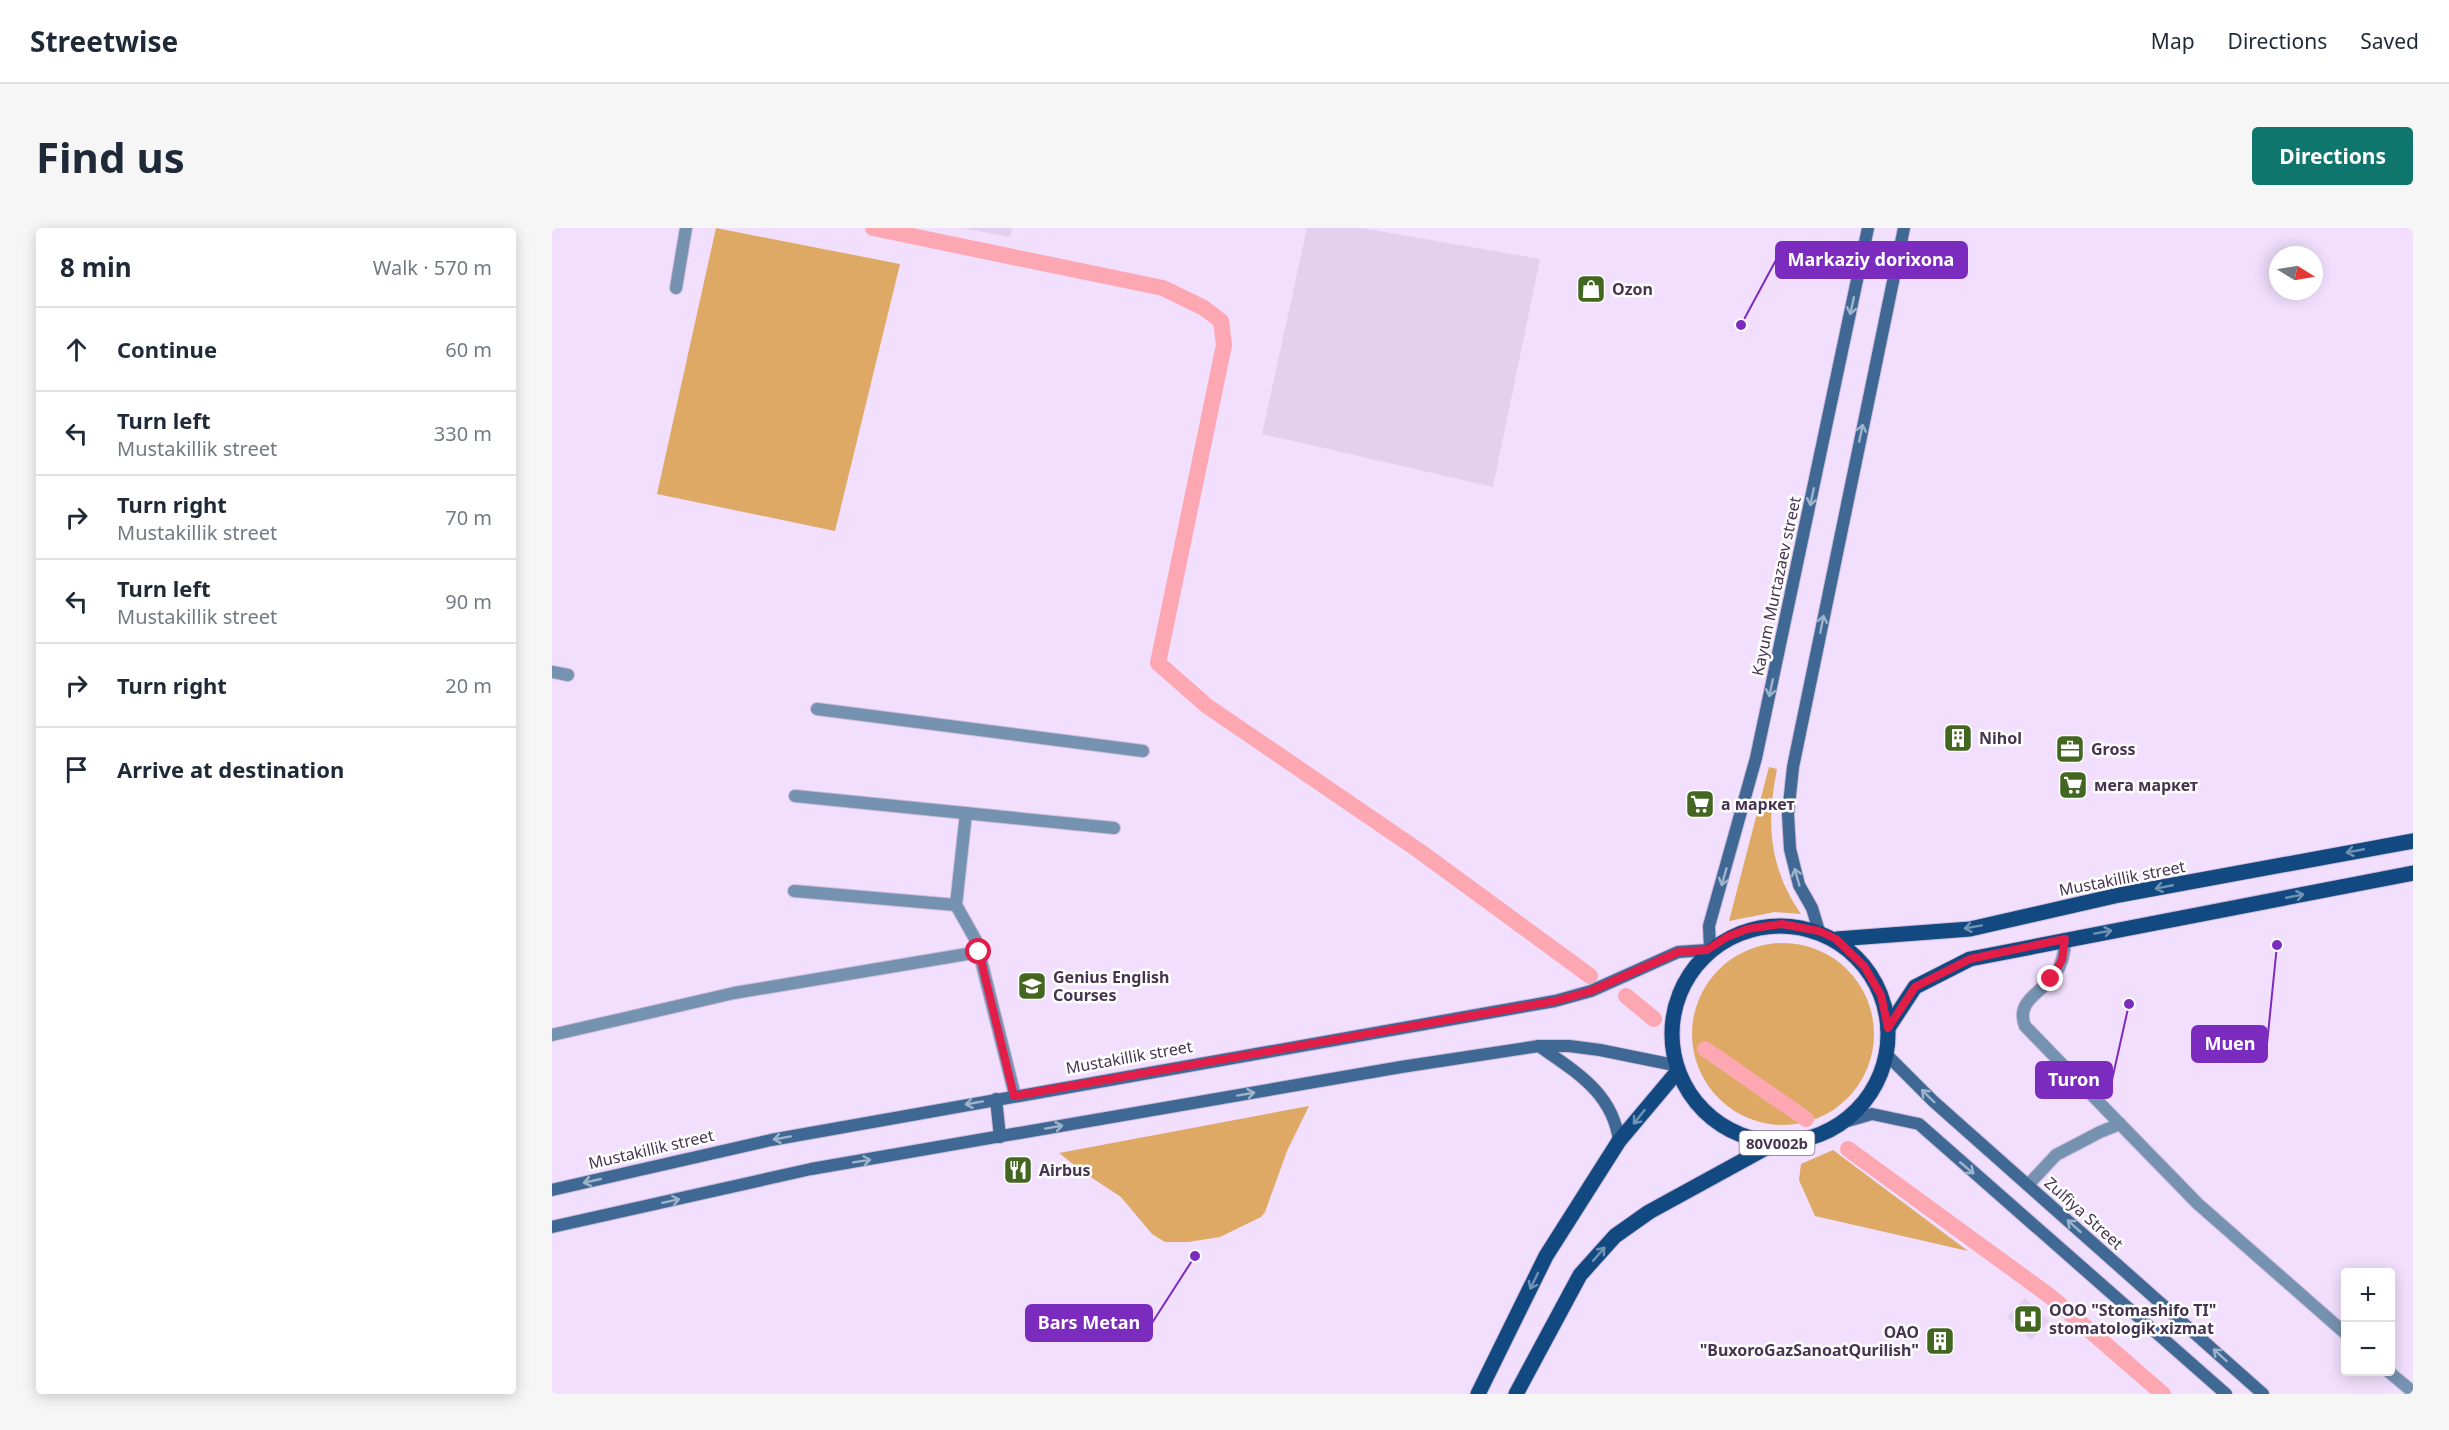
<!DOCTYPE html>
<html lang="en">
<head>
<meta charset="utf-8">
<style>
	:root { --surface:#fff; --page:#f6f6f7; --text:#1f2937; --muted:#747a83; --line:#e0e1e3; --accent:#0f766e }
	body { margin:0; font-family:"Noto Sans",sans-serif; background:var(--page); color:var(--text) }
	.controls { position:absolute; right:18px; bottom:18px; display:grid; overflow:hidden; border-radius:6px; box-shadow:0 3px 15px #0003 }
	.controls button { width:54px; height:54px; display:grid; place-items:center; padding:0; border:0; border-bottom:2px solid var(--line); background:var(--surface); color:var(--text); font:30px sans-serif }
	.compass { position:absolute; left:1717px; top:18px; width:54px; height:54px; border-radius:50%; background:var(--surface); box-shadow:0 3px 15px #0003; rotate:101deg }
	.stop { position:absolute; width:18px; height:18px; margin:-14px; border:4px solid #e11d48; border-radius:50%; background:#fff }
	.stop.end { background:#e11d48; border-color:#fff; box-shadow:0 2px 6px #0008 }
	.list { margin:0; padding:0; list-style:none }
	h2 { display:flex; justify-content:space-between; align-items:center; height:78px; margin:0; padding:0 24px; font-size:26px }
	h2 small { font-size:20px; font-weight:400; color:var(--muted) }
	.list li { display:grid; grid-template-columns:39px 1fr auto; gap:18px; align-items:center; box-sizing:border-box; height:84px; padding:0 24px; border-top:2px solid var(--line) }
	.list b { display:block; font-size:22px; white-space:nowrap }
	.list p { margin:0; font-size:20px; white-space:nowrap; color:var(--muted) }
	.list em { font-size:20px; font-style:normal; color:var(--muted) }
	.icon { flex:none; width:33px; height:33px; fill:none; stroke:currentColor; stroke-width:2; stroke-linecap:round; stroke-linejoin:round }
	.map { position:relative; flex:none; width:1861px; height:1166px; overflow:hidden; border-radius:6px }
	header { display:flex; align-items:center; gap:36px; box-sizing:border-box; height:84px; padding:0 30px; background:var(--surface); border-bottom:2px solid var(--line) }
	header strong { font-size:28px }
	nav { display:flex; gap:33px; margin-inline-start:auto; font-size:21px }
	.intro { display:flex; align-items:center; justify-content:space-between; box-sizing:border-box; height:144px; padding:0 36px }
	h1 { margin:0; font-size:42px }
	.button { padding:15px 27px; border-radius:6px; background:var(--accent); color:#fff; font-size:21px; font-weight:700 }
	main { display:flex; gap:36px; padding:0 36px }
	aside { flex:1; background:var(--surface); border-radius:6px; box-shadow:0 3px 15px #0003 }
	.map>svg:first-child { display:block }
	.built { fill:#e3d0ef }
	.green { fill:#dea964 }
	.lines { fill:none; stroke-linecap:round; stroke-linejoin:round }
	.canal { stroke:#fca7b1; stroke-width:16 }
	.street-casing { stroke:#cfbddb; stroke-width:14 }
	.secondary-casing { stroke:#cfbddb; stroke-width:14 }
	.primary-casing { stroke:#cfbddb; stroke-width:17 }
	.street { stroke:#7692b1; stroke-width:12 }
	.secondary { stroke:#3f6895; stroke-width:12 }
	.primary { stroke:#114980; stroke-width:15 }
	.oneway { stroke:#9fb4ca }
	.oneway2 { stroke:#7092b3 }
	.route { stroke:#e11d48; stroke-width:8 }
	.labels { text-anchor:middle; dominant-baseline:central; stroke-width:5; stroke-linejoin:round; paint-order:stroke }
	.shield { fill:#fff; stroke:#7e7185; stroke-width:1.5 }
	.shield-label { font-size:15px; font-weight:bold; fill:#463451 }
	.poi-label { font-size:16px; font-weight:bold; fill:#463451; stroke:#fff; text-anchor:start }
	.street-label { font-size:16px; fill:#463451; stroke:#fff }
	.leader { fill:none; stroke:#7b2cbf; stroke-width:2 }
	.callout-dot { fill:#7b2cbf; stroke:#fff; stroke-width:2 }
	.callout { fill:#7b2cbf; stroke:#7b2cbf; stroke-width:2 }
	.callout-label { font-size:18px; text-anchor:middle; font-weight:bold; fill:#fff }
</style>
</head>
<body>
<header>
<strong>Streetwise</strong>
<nav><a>Map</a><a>Directions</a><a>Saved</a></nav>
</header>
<div class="intro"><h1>Find us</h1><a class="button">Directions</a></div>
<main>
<aside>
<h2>8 min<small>Walk · 570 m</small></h2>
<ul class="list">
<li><svg class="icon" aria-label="ahead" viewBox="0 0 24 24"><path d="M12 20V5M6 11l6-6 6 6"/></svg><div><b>Continue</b></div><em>60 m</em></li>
<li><svg class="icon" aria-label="left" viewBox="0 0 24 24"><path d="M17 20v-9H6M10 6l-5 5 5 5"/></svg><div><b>Turn left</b><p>Mustakillik street</p></div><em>330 m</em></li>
<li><svg class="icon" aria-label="right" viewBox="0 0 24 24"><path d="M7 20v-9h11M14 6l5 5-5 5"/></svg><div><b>Turn right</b><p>Mustakillik street</p></div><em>70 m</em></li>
<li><svg class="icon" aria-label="left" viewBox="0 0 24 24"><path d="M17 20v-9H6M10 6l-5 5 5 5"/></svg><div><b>Turn left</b><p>Mustakillik street</p></div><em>90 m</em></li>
<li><svg class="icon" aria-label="right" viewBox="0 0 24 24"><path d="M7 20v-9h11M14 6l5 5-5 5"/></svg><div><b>Turn right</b></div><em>20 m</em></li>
<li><svg class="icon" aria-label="arrive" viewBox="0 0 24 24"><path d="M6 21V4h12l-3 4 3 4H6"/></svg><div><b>Arrive at destination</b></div></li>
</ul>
</aside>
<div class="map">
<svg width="1861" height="1166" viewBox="0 0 1861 1166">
	<rect width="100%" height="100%" fill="#f1dffd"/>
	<g class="built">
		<path d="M410,0H460L458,9Z"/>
		<path d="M755,0H810L988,31L941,259L710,206Z"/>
		<path d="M1473,1070L1497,1093L1479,1112L1455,1089Z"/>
	</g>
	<g class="green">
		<path d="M164,0L348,36L283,303L105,266Z"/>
		<path d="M1217,539L1225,541C1214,596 1217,639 1249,686L1223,684L1177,693Z"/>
		<circle cx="1231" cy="806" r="91"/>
		<path d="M757,878L735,923L713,984L709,989L668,1009L636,1014H613L600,1006L569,969L531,944L507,925Z"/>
		<path d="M1281,922L1416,1023L1263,988L1247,952L1249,936Z"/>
	</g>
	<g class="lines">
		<g class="canal">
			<path d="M321,0L611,60L652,80L669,93L672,117L606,435L655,478L866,622L1038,748"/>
			<path d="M1074,768L1102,791"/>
			<path d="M1153,821L1254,891"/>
			<path d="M1296,921L1499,1069L1611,1166"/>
		</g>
		<g class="street-casing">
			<g id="street">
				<path d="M124,60L134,0"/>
				<path d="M0,444L16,447"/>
				<path d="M265,481L591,523"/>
				<path d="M243,568L562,600"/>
				<path d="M414,585L404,677L427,718V724"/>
				<path d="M242,663L404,677"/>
				<path d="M1513,711C1513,724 1510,737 1502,748C1490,764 1463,773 1473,798L1568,896"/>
				<path d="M0,807L182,765L427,724L463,868"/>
				<path d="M1476,957L1504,927L1548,904L1568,896L1646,976L1794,1106"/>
				<path d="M1837,1144L1861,1164"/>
			</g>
		</g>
		<g class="secondary-casing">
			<g id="secondary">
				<path d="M1267,703L1260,680L1247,657L1238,621L1236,586L1241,539L1352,0"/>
				<path d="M1158,720L1157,698L1204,530L1316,0"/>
				<path d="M987,818C1024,844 1061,865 1067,913"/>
				<path d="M1334,826L1381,873L1711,1166"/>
				<path d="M444,871L448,909"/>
				<path d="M1292,894L1320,886L1367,896L1674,1166"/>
				<path d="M0,962L219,912L1003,773L1039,763L1126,724L1155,722"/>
				<path d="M0,999L259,941L849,839L987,818H1017L1048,822L1122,837"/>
			</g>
		</g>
		<g class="primary-casing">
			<g id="primary">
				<circle cx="1228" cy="806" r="108"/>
				<path d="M1285,711L1418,701L1567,667L1861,613"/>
				<path d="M1336,800L1363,759L1418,731L1861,645"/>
				<path d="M926,1166L994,1028L1067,913L1125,844"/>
				<path d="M964,1166L1028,1047L1063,1008L1097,984L1223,915"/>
			</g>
		</g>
		<use href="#street" class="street"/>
		<use href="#secondary" class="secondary"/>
		<use href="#primary" class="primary"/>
	</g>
	<defs><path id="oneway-shaft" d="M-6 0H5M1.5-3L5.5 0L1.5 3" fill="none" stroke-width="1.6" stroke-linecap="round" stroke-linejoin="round" transform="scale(1.5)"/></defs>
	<g class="oneway">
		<use href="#oneway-shaft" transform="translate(1300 78) rotate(102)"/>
		<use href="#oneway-shaft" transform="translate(1309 205) rotate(-78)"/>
		<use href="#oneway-shaft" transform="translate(1260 269) rotate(102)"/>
		<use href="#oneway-shaft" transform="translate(1270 396) rotate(-79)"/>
		<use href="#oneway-shaft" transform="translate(1219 460) rotate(102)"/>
		<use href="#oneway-shaft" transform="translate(1172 649) rotate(106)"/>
		<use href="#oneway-shaft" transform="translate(1245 649) rotate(-106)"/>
		<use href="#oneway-shaft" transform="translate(694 866) rotate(-10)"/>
		<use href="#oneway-shaft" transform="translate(1376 868) rotate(-136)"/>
		<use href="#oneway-shaft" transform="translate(422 875) rotate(170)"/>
		<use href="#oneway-shaft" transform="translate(502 899) rotate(-10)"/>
		<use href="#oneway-shaft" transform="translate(230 910) rotate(170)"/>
		<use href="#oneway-shaft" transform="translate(310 933) rotate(-9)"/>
		<use href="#oneway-shaft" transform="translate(1415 940) rotate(40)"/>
		<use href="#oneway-shaft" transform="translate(40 953) rotate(167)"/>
		<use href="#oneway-shaft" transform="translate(119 973) rotate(-12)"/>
		<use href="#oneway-shaft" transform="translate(1522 998) rotate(-138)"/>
		<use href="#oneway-shaft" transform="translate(1668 1127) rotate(-138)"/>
	</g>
	<g class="oneway2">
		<use href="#oneway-shaft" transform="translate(1803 623) rotate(169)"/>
		<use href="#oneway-shaft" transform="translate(1612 659) rotate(169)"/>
		<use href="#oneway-shaft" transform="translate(1743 668) rotate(-11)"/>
		<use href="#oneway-shaft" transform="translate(1421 699) rotate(170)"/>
		<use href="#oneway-shaft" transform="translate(1551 704) rotate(-10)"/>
		<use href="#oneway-shaft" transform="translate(1087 889) rotate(128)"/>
		<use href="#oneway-shaft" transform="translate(1047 1026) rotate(-49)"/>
		<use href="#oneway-shaft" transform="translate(982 1053) rotate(116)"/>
	</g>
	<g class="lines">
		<path class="route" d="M427,724L462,868L1003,773L1039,763L1126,724L1155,722L1175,709L1195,701L1230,696L1267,703L1284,711L1312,738L1329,767L1336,800L1363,759L1418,731L1513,711L1510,732L1499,751"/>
	</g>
	<defs>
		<g id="shop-square" transform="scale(1.5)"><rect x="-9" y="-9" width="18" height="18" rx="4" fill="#436720" stroke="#fff"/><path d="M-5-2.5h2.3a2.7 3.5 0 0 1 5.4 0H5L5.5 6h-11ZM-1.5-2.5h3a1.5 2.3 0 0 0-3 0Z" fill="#fff"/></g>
		<g id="building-square" transform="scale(1.5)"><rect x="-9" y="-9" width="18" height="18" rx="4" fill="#436720" stroke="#fff"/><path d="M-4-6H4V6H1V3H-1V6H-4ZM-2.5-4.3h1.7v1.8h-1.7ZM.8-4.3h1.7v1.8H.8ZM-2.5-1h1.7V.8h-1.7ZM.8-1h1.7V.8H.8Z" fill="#fff"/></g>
		<g id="office-square" transform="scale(1.5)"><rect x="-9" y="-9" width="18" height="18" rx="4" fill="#436720" stroke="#fff"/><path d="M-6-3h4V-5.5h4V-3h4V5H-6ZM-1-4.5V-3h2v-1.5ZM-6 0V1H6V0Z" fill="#fff"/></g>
		<g id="supermarket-square" transform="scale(1.5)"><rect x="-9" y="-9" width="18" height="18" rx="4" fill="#436720" stroke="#fff"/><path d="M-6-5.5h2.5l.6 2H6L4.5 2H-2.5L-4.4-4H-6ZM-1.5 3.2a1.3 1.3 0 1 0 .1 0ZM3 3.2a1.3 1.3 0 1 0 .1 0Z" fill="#fff"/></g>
		<g id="school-square" transform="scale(1.5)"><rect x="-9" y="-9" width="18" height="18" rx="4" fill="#436720" stroke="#fff"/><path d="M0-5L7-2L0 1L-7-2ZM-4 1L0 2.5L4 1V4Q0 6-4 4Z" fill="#fff"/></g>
		<g id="restaurant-square" transform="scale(1.5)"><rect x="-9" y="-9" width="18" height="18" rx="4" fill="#436720" stroke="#fff"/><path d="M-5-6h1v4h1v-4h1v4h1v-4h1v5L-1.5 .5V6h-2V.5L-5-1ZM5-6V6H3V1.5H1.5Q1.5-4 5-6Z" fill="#fff"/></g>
		<g id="hospital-square" transform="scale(1.5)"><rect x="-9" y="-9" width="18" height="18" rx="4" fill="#436720" stroke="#fff"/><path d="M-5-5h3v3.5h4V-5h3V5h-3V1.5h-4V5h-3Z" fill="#fff"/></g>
	</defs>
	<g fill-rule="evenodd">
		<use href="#shop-square" x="1039" y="61"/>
		<use href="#building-square" x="1406" y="510"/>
		<use href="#office-square" x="1518" y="521"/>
		<use href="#supermarket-square" x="1521" y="557"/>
		<use href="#supermarket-square" x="1148" y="576"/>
		<use href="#school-square" x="480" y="758"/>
		<use href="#restaurant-square" x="466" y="942"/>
		<use href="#hospital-square" x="1476" y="1091"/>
		<use href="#building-square" x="1388" y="1113"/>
	</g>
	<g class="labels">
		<rect class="shield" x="1187.5" y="903" width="75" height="24" rx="4.5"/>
		<g class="shield-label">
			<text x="1225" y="915">80V002b</text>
		</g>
		<g class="poi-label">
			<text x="1060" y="61">Ozon</text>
			<text x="1427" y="510">Nihol</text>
			<text x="1539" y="521">Gross</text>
			<text x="1542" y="557">мега маркет</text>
			<text x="1169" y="576">а маркет</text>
			<text x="501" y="749">Genius English<tspan x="501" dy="18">Courses</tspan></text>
			<text x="487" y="942">Airbus</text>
			<text x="1497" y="1082">OOO "Stomashifo TI"<tspan x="1497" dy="18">stomatologik xizmat</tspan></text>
			<text x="1367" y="1104" text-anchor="end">ОАО<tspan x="1367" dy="18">"BuxoroGazSanoatQurilish"</tspan></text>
		</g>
		<g class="street-label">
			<text transform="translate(1224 358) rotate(-78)">Kayum Murtazaev street</text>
			<text transform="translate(1570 650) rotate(-11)">Mustakillik street</text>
			<text transform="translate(577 829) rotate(-10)">Mustakillik street</text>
			<text transform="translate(99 921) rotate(-13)">Mustakillik street</text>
			<text transform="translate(1532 985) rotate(42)">Zulfiya Street</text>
		</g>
	</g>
	<path class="leader" d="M1189 97L1224 32M1725 717L1715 816M1577 776L1560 852M643 1028L600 1095"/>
	<g class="callout-dot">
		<circle cx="1189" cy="97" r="6"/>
		<circle cx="1725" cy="717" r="6"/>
		<circle cx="1577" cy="776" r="6"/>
		<circle cx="643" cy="1028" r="6"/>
	</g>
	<g class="callout">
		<rect x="1224" y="14" width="191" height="36" rx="6"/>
		<rect x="1640" y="798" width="75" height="36" rx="6"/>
		<rect x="1484" y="834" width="76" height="36" rx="6"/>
		<rect x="474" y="1077" width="126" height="36" rx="6"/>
	</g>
	<g class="callout-label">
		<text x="1319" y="38">Markaziy dorixona</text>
		<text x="1678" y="822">Muen</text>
		<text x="1522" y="858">Turon</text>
		<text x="537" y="1101">Bars Metan</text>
	</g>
</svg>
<div class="controls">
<button>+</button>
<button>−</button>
</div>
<svg class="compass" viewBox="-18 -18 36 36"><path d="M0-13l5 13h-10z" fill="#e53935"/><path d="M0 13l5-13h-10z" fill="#747a83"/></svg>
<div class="stop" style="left:427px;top:724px"></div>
<div class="stop end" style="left:1499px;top:751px"></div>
</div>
</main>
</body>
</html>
